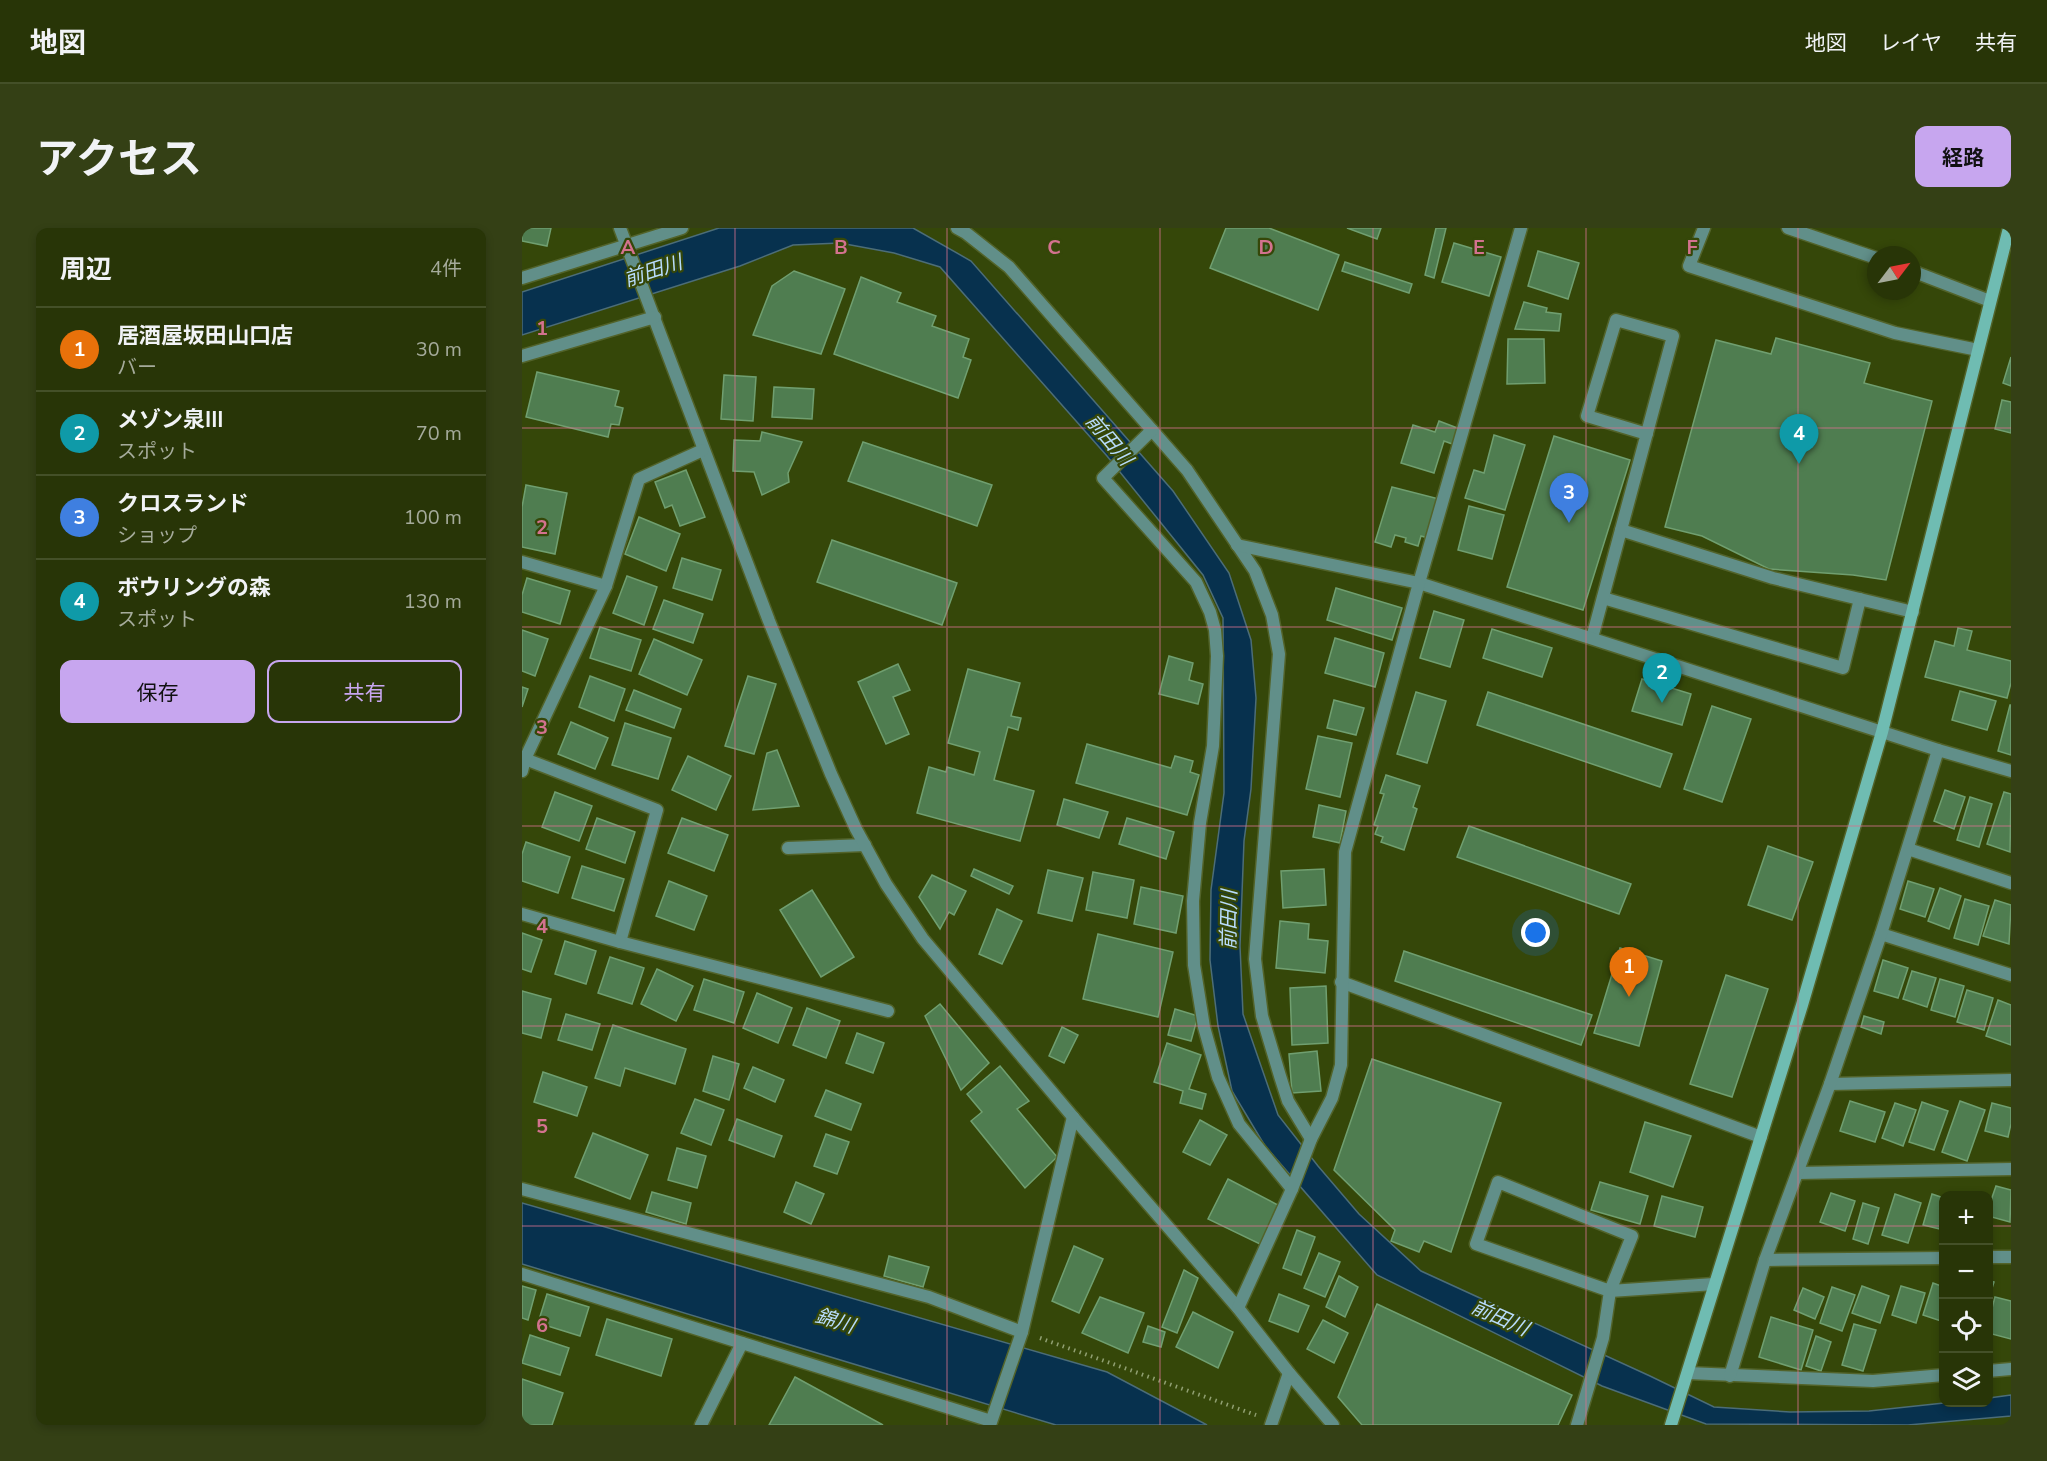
<!DOCTYPE html>
<html lang="ja">
<head>
<meta charset="utf-8">
<style>
	:root { --surface:#283507; --page:#344015; --text:#f1f3f6; --muted:#a5ab9b; --line:#445028; --accent:#c7a6ef }
	body { margin:0; font-family:"Nunito Sans","Noto Sans JP",sans-serif; background:var(--page); color:var(--text) }
	.controls { position:absolute; right:18px; bottom:18px; display:grid; overflow:hidden; border-radius:12px; box-shadow:0 3px 9px #0003 }
	.controls button { width:54px; height:54px; display:grid; place-items:center; padding:0; border:0; border-bottom:2px solid var(--line); background:var(--surface); color:var(--text); font:30px sans-serif }
	.compass { position:absolute; left:1345px; top:18px; width:54px; height:54px; border-radius:50%; background:var(--surface); box-shadow:0 3px 9px #0003; rotate:58deg }
	.you { position:absolute; left:1014px; top:705px; width:21px; height:21px; margin:-15px; border:4px solid #fff; border-radius:50%; background:#1a73e8; box-shadow:0 0 0 9px #1a73e833 }
	.badge { display:grid; place-items:center; width:39px; height:39px; border-radius:50%; background:var(--accent); color:#fff; font-size:20px; font-weight:700 }
	.pin { position:absolute; translate:-50% -50px; filter:drop-shadow(0 2px 3px #0008) }
	.pin::after { content:''; position:absolute; top:32px; width:21px; height:18px; background:inherit; clip-path:polygon(0 0,100% 0,50% 100%) }
	.list { margin:0; padding:0; list-style:none }
	h2 { display:flex; justify-content:space-between; align-items:center; height:78px; margin:0; padding:0 24px; font-size:26px }
	h2 small { font-size:20px; font-weight:400; color:var(--muted) }
	.list li { display:grid; grid-template-columns:39px 1fr auto; gap:18px; align-items:center; box-sizing:border-box; height:84px; padding:0 24px; border-top:2px solid var(--line) }
	.list b { display:block; font-size:22px; white-space:nowrap }
	.list p { margin:0; font-size:20px; white-space:nowrap; color:var(--muted) }
	.list em { font-size:20px; font-style:normal; color:var(--muted) }
	.actions { display:flex; gap:12px; padding:18px 24px }
	.actions a { flex:1; padding:14px 0; border:2px solid var(--accent); border-radius:12px; text-align:center; font-size:21px; color:var(--accent) }
	.actions .main { background:var(--accent); color:#111 }
	.icon { flex:none; width:33px; height:33px; fill:none; stroke:currentColor; stroke-width:2; stroke-linecap:round; stroke-linejoin:round }
	.map { position:relative; flex:none; width:1489px; height:1197px; overflow:hidden; border-radius:12px }
	header { display:flex; align-items:center; gap:36px; box-sizing:border-box; height:84px; padding:0 30px; background:var(--surface); border-bottom:2px solid var(--line) }
	header strong { font-size:28px }
	nav { display:flex; gap:33px; margin-inline-start:auto; font-size:21px }
	.intro { display:flex; align-items:center; justify-content:space-between; box-sizing:border-box; height:144px; padding:0 36px }
	h1 { margin:0; font-size:42px }
	.button { padding:15px 27px; border-radius:12px; background:var(--accent); color:#111; font-size:21px; font-weight:700 }
	main { display:flex; gap:36px; padding:0 36px }
	aside { flex:1; background:var(--surface); border-radius:12px; box-shadow:0 3px 9px #0003 }
	.map>svg:first-child { display:block }
	.water { fill:#07314e; stroke:#4c6d78; stroke-width:1.5 }
	.building { fill:#4f7d50; stroke:#709f70; stroke-width:1.5 }
	.lines { fill:none; stroke-linecap:round; stroke-linejoin:round }
	.lane-casing { stroke:#52632a; stroke-width:15 }
	.street-casing { stroke:#52632a; stroke-width:15 }
	.secondary-casing { stroke:#52632a; stroke-width:15 }
	.path { stroke:#91a072; stroke-width:4; stroke-dasharray:1.5 4.5; stroke-linecap:butt }
	.lane { stroke:#618f89; stroke-width:12 }
	.street { stroke:#618f89; stroke-width:12 }
	.secondary { stroke:#6fbcb2; stroke-width:12 }
	.grid { fill:none; stroke:#d3728e; stroke-width:1.5; stroke-opacity:0.55 }
	.labels { text-anchor:middle; dominant-baseline:central; stroke-width:4.5; stroke-linejoin:round; paint-order:stroke }
	.water-label { font-size:20px; font-style:italic; fill:#b8dcfc; stroke:#354709 }
	.grid-label { font-size:20px; text-anchor:middle; font-weight:bold; fill:#d3728e; stroke:#354709; stroke-width:4.5; stroke-linejoin:round; paint-order:stroke }
</style>
</head>
<body>
<header>
<strong>地図</strong>
<nav><a>地図</a><a>レイヤ</a><a>共有</a></nav>
</header>
<div class="intro"><h1>アクセス</h1><a class="button">経路</a></div>
<main>
<aside>
<h2>周辺<small>4件</small></h2>
<ul class="list">
<li><span class="badge" style="background:#e8710a">1</span><div><b>居酒屋坂田山口店</b><p>バー</p></div><em>30 m</em></li>
<li><span class="badge" style="background:#0f9aa8">2</span><div><b>メゾン泉III</b><p>スポット</p></div><em>70 m</em></li>
<li><span class="badge" style="background:#3f7fe0">3</span><div><b>クロスランド</b><p>ショップ</p></div><em>100 m</em></li>
<li><span class="badge" style="background:#0f9aa8">4</span><div><b>ボウリングの森</b><p>スポット</p></div><em>130 m</em></li>
</ul>
<div class="actions"><a class="main">保存</a><a>共有</a></div>
</aside>
<div class="map">
<svg width="1489" height="1197" viewBox="0 0 1489 1197">
	<rect width="100%" height="100%" fill="#354709"/>
	<g class="water">
		<path d="M197,0H391L449,33L651,263L707,345L729,412L734,470L729,561L722,613L718,718L721,786L756,887L796,938L837,986L899,1043L1128,1148L1192,1179L1268,1184L1347,1183L1422,1175L1466,1174L1467,1170L1489,1167V1188L1386,1197L1184,1196L1080,1158L855,1047L743,918L710,863L696,798L688,732L689,662L702,565L701,390L681,347L585,228L418,39L372,25L318,15L271,17L218,38L0,107V64Z"/>
		<path d="M0,975L585,1144L685,1197H534L0,1036Z"/>
	</g>
	<g class="building">
		<path d="M0,0H29L25,18L0,13Z"/>
		<path d="M704,0H747L817,27L796,82L688,40Z"/>
		<path d="M825,0H859L855,11Z"/>
		<path d="M914,0H924L912,50L903,47Z"/>
		<path d="M932,15L979,29L967,68L920,54Z"/>
		<path d="M1016,23L1057,35L1046,71L1006,58Z"/>
		<path d="M823,34L890,56L887,65L820,43Z"/>
		<path d="M272,43L323,61L299,126L231,107L250,58Z"/>
		<path d="M339,49L379,65L375,74L414,88L410,98L447,111L441,129L449,132L436,170L312,126Z"/>
		<path d="M1002,74L1025,80L1024,84L1039,86L1037,103L993,101Z"/>
		<path d="M1254,110L1348,135L1342,155L1410,173L1364,352L1331,347L1247,341L1180,308L1143,299L1194,112L1249,126Z"/>
		<path d="M986,111H1022L1023,155L985,156Z"/>
		<path d="M1489,129V158L1481,155Z"/>
		<path d="M15,144L97,163L93,178L101,180L97,197L89,196L86,209L4,189Z"/>
		<path d="M202,147L234,149L231,193L199,191Z"/>
		<path d="M252,159L292,161L290,191L250,189Z"/>
		<path d="M1480,172L1489,174V205L1473,201Z"/>
		<path d="M917,193L938,201L933,217L922,213L912,245L879,235L891,197L913,204Z"/>
		<path d="M240,204L280,214L266,245L267,254L240,267L232,244L211,243L212,212L238,213Z"/>
		<path d="M972,207L1003,217L983,282L943,270L952,242L962,245Z"/>
		<path d="M1032,208L1108,232L1061,382L985,359Z"/>
		<path d="M341,214L470,257L455,298L326,253Z"/>
		<path d="M164,242L183,289L158,298L150,277L143,280L133,254Z"/>
		<path d="M4,257L45,265L33,326L0,319V279Z"/>
		<path d="M870,259L917,271L906,310L899,308L896,318L883,314L884,310L873,307L869,319L853,314Z"/>
		<path d="M947,278L982,287L970,331L936,322Z"/>
		<path d="M117,289L158,306L144,343L103,326Z"/>
		<path d="M310,312L435,355L420,397L295,354Z"/>
		<path d="M160,330L199,342L190,372L151,360Z"/>
		<path d="M105,348L135,359L122,397L91,385Z"/>
		<path d="M5,350L48,363L38,396L0,384V367Z"/>
		<path d="M814,360L880,380L870,412L805,392Z"/>
		<path d="M142,372L181,386L171,415L131,401Z"/>
		<path d="M912,383L942,392L928,439L898,430Z"/>
		<path d="M78,399L119,412L109,443L68,430Z"/>
		<path d="M1436,400L1450,403L1445,422L1489,433V455L1485,470L1403,449L1413,413L1432,418Z"/>
		<path d="M970,401L1030,420L1020,449L961,430Z"/>
		<path d="M0,402L26,411L13,448L0,443Z"/>
		<path d="M813,410L862,425L853,459L803,445Z"/>
		<path d="M132,411L180,432L165,467L117,446Z"/>
		<path d="M647,428L671,435L667,452L681,456L676,476L637,466Z"/>
		<path d="M376,436L388,462L371,469L387,506L364,516L336,454Z"/>
		<path d="M446,441L498,455L489,488L499,490L496,502L486,499L472,552L512,563L498,613L395,585L407,539L424,544L425,539L452,547L458,524L426,515Z"/>
		<path d="M68,448L103,461L92,493L57,479Z"/>
		<path d="M226,448L254,456L232,526L203,518Z"/>
		<path d="M1120,451L1169,466L1160,497L1110,483Z"/>
		<path d="M0,459L6,461L0,479Z"/>
		<path d="M112,462L159,481L152,500L104,482Z"/>
		<path d="M1438,463L1474,473L1465,502L1430,492Z"/>
		<path d="M894,464L924,473L905,535L875,526Z"/>
		<path d="M966,464L1150,526L1138,559L955,497Z"/>
		<path d="M812,472L842,480L834,507L805,500Z"/>
		<path d="M1488,477H1489V527L1476,523Z"/>
		<path d="M1190,478L1229,491L1200,574L1162,561Z"/>
		<path d="M49,494L86,510L73,541L36,526Z"/>
		<path d="M103,495L149,510L136,551L90,537Z"/>
		<path d="M796,508L830,515L818,569L784,561Z"/>
		<path d="M565,516L649,540L653,528L671,533L668,544L677,547L665,587L554,555Z"/>
		<path d="M255,522L277,578L231,582L245,525Z"/>
		<path d="M166,528L209,548L194,582L150,562Z"/>
		<path d="M864,547L898,558L891,579L895,581L882,622L859,614L861,609L853,606L856,598L852,597L862,566L858,565Z"/>
		<path d="M1423,562L1443,569L1432,601L1412,593Z"/>
		<path d="M33,564L70,578L57,613L20,599Z"/>
		<path d="M1482,564L1489,566L1488,624L1465,616Z"/>
		<path d="M1448,569L1470,576L1457,619L1435,612Z"/>
		<path d="M542,571L586,584L577,610L535,597Z"/>
		<path d="M797,577L824,583L818,615L791,609Z"/>
		<path d="M75,590L113,604L103,635L64,621Z"/>
		<path d="M160,590L206,607L192,643L146,625Z"/>
		<path d="M605,590L652,604L644,631L597,616Z"/>
		<path d="M947,598L1109,656L1097,686L935,629Z"/>
		<path d="M4,614L48,629L36,665L0,653V626Z"/>
		<path d="M1246,618L1291,634L1270,692L1226,677Z"/>
		<path d="M60,638L102,651L92,683L50,670Z"/>
		<path d="M452,641L491,658L487,666L449,648Z"/>
		<path d="M802,641L804,677L761,680L759,643Z"/>
		<path d="M526,642L561,650L550,693L516,685Z"/>
		<path d="M571,644L612,652L605,690L564,682Z"/>
		<path d="M410,647L444,663L432,687L427,684L418,701L397,669Z"/>
		<path d="M147,653L185,668L172,702L134,688Z"/>
		<path d="M1386,653L1412,661L1403,689L1378,681Z"/>
		<path d="M619,659L661,668L654,705L612,696Z"/>
		<path d="M1418,660L1439,668L1427,701L1406,693Z"/>
		<path d="M290,662L332,729L299,749L258,682Z"/>
		<path d="M1443,671L1467,678L1456,717L1432,710Z"/>
		<path d="M1473,672L1489,677L1487,716L1461,708Z"/>
		<path d="M475,681L500,693L480,736L457,726Z"/>
		<path d="M758,693L787,696L786,711L806,713L803,745L754,740Z"/>
		<path d="M0,705L20,712L9,744L0,741Z"/>
		<path d="M576,706L651,724L636,789L561,771Z"/>
		<path d="M43,713L74,723L64,756L33,746Z"/>
		<path d="M1098,720L1140,733L1117,818L1072,805Z"/>
		<path d="M882,723L1070,787L1059,817L873,753Z"/>
		<path d="M88,729L122,740L110,776L76,765Z"/>
		<path d="M1361,732L1386,740L1376,770L1352,763Z"/>
		<path d="M135,741L171,758L154,793L119,776Z"/>
		<path d="M1390,743L1414,750L1405,779L1381,771Z"/>
		<path d="M1204,747L1246,761L1210,869L1168,856Z"/>
		<path d="M182,751L222,764L212,795L172,782Z"/>
		<path d="M1418,751L1442,758L1433,789L1409,782Z"/>
		<path d="M804,758L806,815L770,817L768,760Z"/>
		<path d="M1445,762L1471,770L1462,802L1435,794Z"/>
		<path d="M0,763L29,771L19,810L0,805Z"/>
		<path d="M235,765L270,780L256,815L221,800Z"/>
		<path d="M1476,772L1489,777V817L1464,808Z"/>
		<path d="M418,776L467,835L439,862L403,788Z"/>
		<path d="M285,780L318,793L304,830L271,817Z"/>
		<path d="M653,781L676,788L669,813L646,807Z"/>
		<path d="M44,786L78,796L70,822L36,812Z"/>
		<path d="M1342,788L1362,794L1359,806L1339,799Z"/>
		<path d="M91,797L164,821L153,856L103,840L98,858L73,850Z"/>
		<path d="M540,799L556,807L542,835L527,828Z"/>
		<path d="M335,805L362,815L351,845L324,835Z"/>
		<path d="M645,815L679,827L667,861L684,866L680,881L658,875L661,863L632,854Z"/>
		<path d="M795,823L799,863L770,865L767,826Z"/>
		<path d="M191,828L217,836L207,872L181,863Z"/>
		<path d="M850,831L979,875L929,1024L902,1013L897,1024L869,1013L873,1002L812,942Z"/>
		<path d="M478,838L507,873L495,881L535,929L503,960L449,893L460,884L445,866Z"/>
		<path d="M231,839L262,852L253,874L222,860Z"/>
		<path d="M21,844L65,859L55,888L12,874Z"/>
		<path d="M304,862L339,876L329,902L293,888Z"/>
		<path d="M173,871L202,882L189,917L159,905Z"/>
		<path d="M1328,873L1363,884L1353,914L1318,903Z"/>
		<path d="M1438,873L1463,882L1445,933L1420,924Z"/>
		<path d="M1400,874L1426,883L1412,922L1387,914Z"/>
		<path d="M1373,875L1394,882L1381,918L1360,910Z"/>
		<path d="M1470,875L1489,880V896L1486,909L1463,903Z"/>
		<path d="M215,891L260,908L252,929L207,912Z"/>
		<path d="M678,892L705,907L688,937L661,924Z"/>
		<path d="M1123,894L1169,908L1151,959L1108,944Z"/>
		<path d="M71,905L126,927L108,971L53,949Z"/>
		<path d="M304,906L327,914L315,946L292,938Z"/>
		<path d="M155,920L184,928L175,960L146,952Z"/>
		<path d="M706,951L756,977L740,1017L686,991Z"/>
		<path d="M274,954L302,966L289,996L262,984Z"/>
		<path d="M1078,954L1126,968L1118,996L1069,982Z"/>
		<path d="M1474,958L1489,962L1488,994L1466,988V981Z"/>
		<path d="M130,964L169,975L164,996L124,984Z"/>
		<path d="M1309,965L1333,973L1323,1003L1298,994Z"/>
		<path d="M1373,966L1399,975L1386,1015L1360,1007Z"/>
		<path d="M1410,966L1422,970V1002L1401,997Z"/>
		<path d="M1140,968L1181,979L1173,1009L1132,998Z"/>
		<path d="M1341,975L1357,980L1346,1016L1331,1011Z"/>
		<path d="M775,1002L793,1009L779,1047L761,1040Z"/>
		<path d="M552,1018L581,1031L557,1085L530,1073Z"/>
		<path d="M797,1025L818,1034L803,1069L782,1060Z"/>
		<path d="M367,1028L407,1039L401,1059L362,1048Z"/>
		<path d="M662,1042L676,1050L655,1105L640,1099Z"/>
		<path d="M817,1048L836,1059L823,1089L804,1079Z"/>
		<path d="M1466,1052L1472,1054L1466,1073Z"/>
		<path d="M1411,1055L1422,1059V1094L1401,1087Z"/>
		<path d="M0,1058L14,1062L6,1092L0,1090Z"/>
		<path d="M1340,1058L1367,1068L1358,1095L1330,1085Z"/>
		<path d="M1379,1058L1403,1065L1394,1095L1370,1087Z"/>
		<path d="M1310,1059L1333,1067L1320,1103L1298,1095Z"/>
		<path d="M1281,1060L1302,1069L1293,1091L1272,1082Z"/>
		<path d="M25,1066L67,1079L58,1108L16,1095Z"/>
		<path d="M757,1066L787,1078L776,1104L747,1093Z"/>
		<path d="M578,1069L622,1085L606,1125L560,1105Z"/>
		<path d="M1473,1069L1489,1073V1111L1466,1105V1095Z"/>
		<path d="M855,1076L1050,1167L1036,1197H840L816,1169Z"/>
		<path d="M671,1084L711,1104L696,1140L654,1119Z"/>
		<path d="M1249,1089L1291,1102L1279,1142L1237,1129Z"/>
		<path d="M85,1091L150,1111L139,1148L74,1127Z"/>
		<path d="M801,1092L826,1105L812,1135L785,1121Z"/>
		<path d="M1332,1096L1354,1102L1341,1143L1320,1137Z"/>
		<path d="M626,1098L643,1104L639,1119L621,1114Z"/>
		<path d="M8,1107L47,1120L38,1147L0,1135Z"/>
		<path d="M1294,1108L1309,1114L1299,1143L1284,1138Z"/>
		<path d="M273,1149L361,1197H247Z"/>
		<path d="M0,1151L41,1165L30,1197H0Z"/>
	</g>
	<g class="lines">
		<g class="lane-casing">
			<g id="lane">
				<path d="M1182,0L1167,38L1373,105L1456,122"/>
				<path d="M1266,0L1354,30"/>
				<path d="M1390,43L1468,73"/>
				<path d="M1099,302L1251,350L1391,384"/>
				<path d="M1081,370L1321,440L1338,371"/>
				<path d="M1070,410C1097,309 1124,209 1151,108L1094,92L1065,188L1125,206"/>
				<path d="M266,620L343,617"/>
				<path d="M179,1197L220,1115"/>
				<path d="M749,1197L767,1145"/>
				<path d="M1055,1197L1081,1110L1088,1063L1110,1008L976,954L954,1016L1088,1063L1192,1056"/>
			</g>
		</g>
		<g class="street-casing">
			<g id="street">
				<path d="M98,0L247,393L309,546L334,601L364,656L401,711L551,889L716,1080L767,1145L811,1197"/>
				<path d="M435,0L444,5L487,39L665,242L733,343L750,387L757,426L733,731L740,788L758,848L766,873L789,911"/>
				<path d="M0,50L160,0"/>
				<path d="M0,128L133,89"/>
				<path d="M630,202L581,250L674,354L688,384L693,402L695,428L691,518L678,595L671,673L672,737L682,799L696,849L717,896L770,961"/>
				<path d="M715,317L897,355L1416,522L1489,543"/>
				<path d="M0,334L84,358"/>
				<path d="M3,531L135,582L98,714"/>
				<path d="M0,543L3,531L84,358L117,251L181,222"/>
				<path d="M1386,621L1489,655"/>
				<path d="M0,686L98,714L366,783"/>
				<path d="M1359,706L1489,747"/>
				<path d="M819,754L1239,909"/>
				<path d="M1308,856L1489,852"/>
				<path d="M1276,945L1489,941"/>
				<path d="M0,961L407,1069L500,1104"/>
				<path d="M1466,1029H1489"/>
				<path d="M1243,1032L1422,1030"/>
				<path d="M0,1046L469,1193"/>
				<path d="M716,1080L770,961L789,911L810,870L819,837L823,624L897,355L999,0"/>
				<path d="M1466,1143L1489,1141"/>
				<path d="M1166,1145L1351,1153L1422,1147"/>
				<path d="M1208,1148L1243,1032L1308,856L1359,706L1416,522"/>
				<path d="M468,1197L500,1104L551,889"/>
			</g>
		</g>
		<g class="secondary-casing">
			<path id="secondary" d="M1149,1197L1280,777L1360,504L1487,0"/>
		</g>
		<path class="path" d="M518,1110L734,1187"/>
		<use href="#lane" class="lane"/>
		<use href="#street" class="street"/>
		<use href="#secondary" class="secondary"/>
	</g>
	<path class="grid" d="M213,0V1197M425,0V1197M638,0V1197M851,0V1197M1064,0V1197M1276,0V1197M0,200H1489M0,399H1489M0,598H1489M0,798H1489M0,998H1422M1466,998H1489"/>
	<g class="labels">
		<g class="water-label">
			<text transform="translate(131 43) rotate(-18)">前田川</text>
			<text transform="translate(587 212) rotate(50)">前田川</text>
			<text transform="translate(707 692) rotate(-89)">前田川</text>
			<text transform="translate(978 1090) rotate(24)">前田川</text>
			<text transform="translate(313 1093) rotate(17)">錦川</text>
		</g>
	</g>
	<g class="grid-label">
		<text x="106" y="26">A</text>
		<text x="319" y="26">B</text>
		<text x="532" y="26">C</text>
		<text x="744" y="26">D</text>
		<text x="957" y="26">E</text>
		<text x="1170" y="26">F</text>
		<text x="20" y="107">1</text>
		<text x="20" y="306">2</text>
		<text x="20" y="506">3</text>
		<text x="20" y="705">4</text>
		<text x="20" y="905">5</text>
		<text x="20" y="1104">6</text>
	</g>
</svg>
<div class="controls">
<button>+</button>
<button>−</button>
<button><svg class="icon" aria-label="locate" viewBox="0 0 24 24"><circle cx="12" cy="12" r="6"/><path d="M12 2v4M12 18v4M2 12h4M18 12h4"/></svg></button>
<button><svg class="icon" aria-label="layers" viewBox="0 0 24 24"><path d="M12 4l9 5-9 5-9-5zM3 14l9 5 9-5"/></svg></button>
</div>
<svg class="compass" viewBox="-18 -18 36 36"><path d="M0-13l5 13h-10z" fill="#e53935"/><path d="M0 13l5-13h-10z" fill="#a5ab9b"/></svg>
<div class="you"></div>
<div class="pin badge" style="left:1107px;top:769px;background:#e8710a">1</div>
<div class="pin badge" style="left:1140px;top:475px;background:#0f9aa8">2</div>
<div class="pin badge" style="left:1047px;top:295px;background:#3f7fe0">3</div>
<div class="pin badge" style="left:1277px;top:236px;background:#0f9aa8">4</div>
</div>
</main>
</body>
</html>
